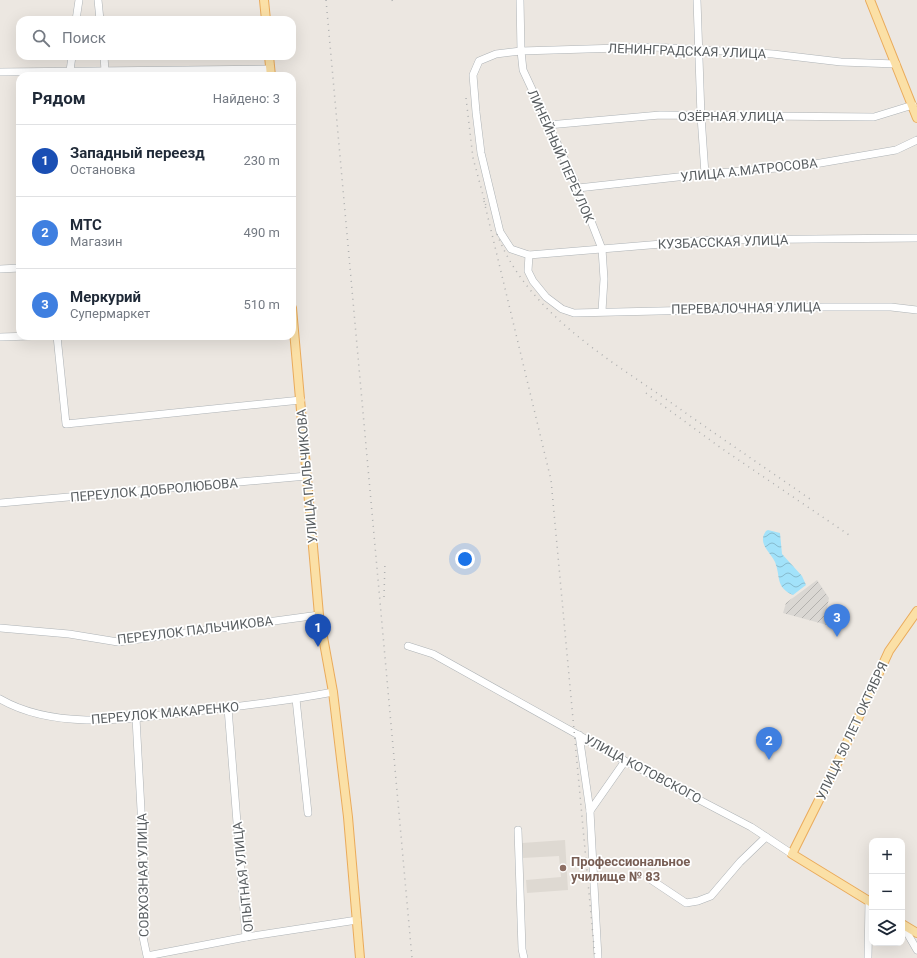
<!DOCTYPE html>
<html lang="ru">
<head>
<meta charset="utf-8">
<style>
	:root { --surface:#fff; --page:#f2f2f3; --text:#1f2937; --muted:#747a83; --line:#e0e1e3; --accent:#db2777 }
	body { margin:0; font-family:Roboto,sans-serif; background:var(--page); color:var(--text) }
	.controls { position:absolute; right:12px; bottom:12px; display:grid; overflow:hidden; border-radius:8px; box-shadow:0 4px 16px #0002 }
	.controls button { width:36px; height:36px; display:grid; place-items:center; padding:0; border:0; border-bottom:1px solid var(--line); background:var(--surface); color:var(--text); font:20px sans-serif }
	.you { position:absolute; left:465px; top:559px; width:14px; height:14px; margin:-10px; border:3px solid #fff; border-radius:50%; background:#1a73e8; box-shadow:0 0 0 6px #1a73e833 }
	.badge { display:grid; place-items:center; width:26px; height:26px; border-radius:50%; background:var(--accent); color:#fff; font-size:13px; font-weight:700 }
	.pin { position:absolute; translate:-50% -33px; filter:drop-shadow(0 1px 2px #0008) }
	.pin::after { content:''; position:absolute; top:21px; width:14px; height:12px; background:inherit; clip-path:polygon(0 0,100% 0,50% 100%) }
	.list { margin:0; padding:0; list-style:none }
	h2 { display:flex; justify-content:space-between; align-items:center; height:52px; margin:0; padding:0 16px; font-size:17px }
	h2 small { font-size:13px; font-weight:400; color:var(--muted) }
	.list li { display:grid; grid-template-columns:26px 1fr auto; gap:12px; align-items:center; box-sizing:border-box; height:72px; padding:0 16px; border-top:1px solid var(--line) }
	.list b { display:block; font-size:15px; white-space:nowrap }
	.list p { margin:0; font-size:13px; white-space:nowrap; color:var(--muted) }
	.list em { font-size:13px; font-style:normal; color:var(--muted) }
	.icon { flex:none; width:22px; height:22px; fill:none; stroke:currentColor; stroke-width:2; stroke-linecap:round; stroke-linejoin:round }
	.map { position:relative; flex:none; width:917px; height:958px; overflow:hidden }
	.search { position:absolute; background:var(--surface); box-shadow:0 4px 16px #0002; left:16px; top:16px; width:280px; height:44px; display:flex; align-items:center; gap:10px; box-sizing:border-box; padding:0 14px; border-radius:12px; color:var(--muted); font-size:15px }
	.panel { position:absolute; background:var(--surface); box-shadow:0 4px 16px #0002; left:16px; top:72px; width:280px; height:268px; border-radius:12px }
	.map>svg:first-child { display:block }
	.industrial { fill:url(#industrial-furrows) }
	.education { fill:#ded9d2 }
	.water { fill:url(#water-waves) }
	.lines { fill:none; stroke-linecap:round; stroke-linejoin:round }
	.minor-casing { stroke:#aeb3b6; stroke-width:8 }
	.major-casing { stroke:#eaab5b; stroke-width:10 }
	.minor { stroke:#fff; stroke-width:7 }
	.major { stroke:#fbe0a6; stroke-width:8 }
	.rail { stroke:#b0b1b1; stroke-width:1.5; stroke-dasharray:1 5; stroke-linecap:butt }
	.education-dot { fill:#8d6e63; stroke:#fff; stroke-width:1.5 }
	.labels { text-anchor:middle; dominant-baseline:central; stroke-width:3.5; stroke-linejoin:round; paint-order:stroke }
	.street-label { font-size:13px; fill:#595e61; stroke:#fff }
	.education-label { font-size:13px; font-weight:bold; fill:#785e54; stroke:#fff; text-anchor:start }
</style>
</head>
<body>
<div class="map">
<svg width="917" height="958" viewBox="0 0 917 958">
	<defs>
		<pattern id="industrial-furrows" width="10" height="10" patternUnits="userSpaceOnUse"><rect width="10" height="10" fill="#dad7d3"/><path d="M-1 1l2-2M0 10L10 0M9 11l2-2" fill="none" stroke="#b4b2af"/></pattern>
		<pattern id="water-waves" width="16" height="10" patternUnits="userSpaceOnUse"><rect width="16" height="10" fill="#a2e2fa"/><path d="M0 5q4-4 8 0t8 0" fill="none" stroke="#87bace"/></pattern>
	</defs>
	<rect width="100%" height="100%" fill="#ece7e1"/>
	<path class="industrial" d="M817,580L829,598L826,613L831,615L827,625L783,613L786,603Z"/>
	<path class="education" d="M565,840L568,890L527,893L526,880L561,877L559,856L523,858L522,843Z"/>
	<path class="water" d="M768,530L780,533L782,554L802,576L806,585L793,595C775,587 781,577 775,562C770,552 757,543 766,531Z"/>
	<g class="lines">
		<g class="minor-casing">
			<g id="minor">
				<path d="M98,0L100,20"/>
				<path d="M520,0L521,51L523,70L578,188L602,249L604,279L602,311"/>
				<path d="M697,0L701,116L705,174"/>
				<path d="M76,20L79,0"/>
				<path d="M104,56L105,71"/>
				<path d="M896,64L841,62L773,54L653,47L521,51L496,54L479,61L473,75L476,112L481,153L500,232L511,249L529,255L528,271L533,281L546,297L562,309L574,313L824,307H891L917,310"/>
				<path d="M70,71L72,56"/>
				<path d="M0,72L270,69"/>
				<path d="M548,125L660,115L874,117L913,105"/>
				<path d="M578,188L705,174L803,166L896,150L917,140"/>
				<path d="M529,255L710,240L917,238"/>
				<path d="M0,269L20,268"/>
				<path d="M57,336L66,424L301,400"/>
				<path d="M0,337L32,336"/>
				<path d="M0,503L307,476"/>
				<path d="M0,628L69,634L118,642L319,615"/>
				<path d="M408,646L433,654L625,761L751,827L792,854"/>
				<path d="M0,699C57,732 135,718 197,711C243,706 288,701 333,692"/>
				<path d="M296,699L308,813"/>
				<path d="M228,708L246,937L357,920"/>
				<path d="M136,718L145,883L143,937L147,956L246,937"/>
				<path d="M579,735L590,811L598,958"/>
				<path d="M590,811L625,761"/>
				<path d="M518,830L522,949L524,958"/>
				<path d="M650,879L686,903L698,901L711,896L740,862L766,837"/>
				<path d="M902,924L917,950"/>
				<path d="M868,958L869,901"/>
			</g>
		</g>
		<g class="major-casing">
			<g id="major">
				<path d="M264,0L266,20"/>
				<path d="M870,0L917,118"/>
				<path d="M269,56L271,76"/>
				<path d="M292,308L319,615L333,692L348,817L360,958"/>
				<path d="M872,903L792,854L838,762L889,651L917,611"/>
				<path d="M902,924L917,933"/>
			</g>
		</g>
		<use href="#minor" class="minor"/>
		<use href="#major" class="major"/>
		<g class="rail">
			<path d="M326,0L412,958"/>
			<path d="M392,0L393,2"/>
			<path d="M466,98L473,158L486,206"/>
			<path d="M484,201L551,480L595,958"/>
			<path d="M497,234C527,312 607,358 673,404C718,436 764,467 810,499"/>
			<path d="M646,393L721,448L852,537"/>
			<path d="M384,597L385,561"/>
		</g>
	</g>
	<circle class="education-dot" cx="563" cy="868" r="4"/>
	<g class="labels">
		<g class="street-label">
			<text transform="translate(687 51) rotate(2)">ЛЕНИНГРАДСКАЯ УЛИЦА</text>
			<text x="731" y="116">ОЗЁРНАЯ УЛИЦА</text>
			<text transform="translate(561 156) rotate(66)">ЛИНЕЙНЫЙ ПЕРЕУЛОК</text>
			<text transform="translate(749 170) rotate(-6)">УЛИЦА А.МАТРОСОВА</text>
			<text transform="translate(723 242) rotate(-2)">КУЗБАССКАЯ УЛИЦА</text>
			<text transform="translate(746 308) rotate(-1)">ПЕРЕВАЛОЧНАЯ УЛИЦА</text>
			<text transform="translate(307 476) rotate(-95)">УЛИЦА ПАЛЬЧИКОВА</text>
			<text transform="translate(154 490) rotate(-5)">ПЕРЕУЛОК ДОБРОЛЮБОВА</text>
			<text transform="translate(195 630) rotate(-7)">ПЕРЕУЛОК ПАЛЬЧИКОВА</text>
			<text transform="translate(165 713) rotate(-5)">ПЕРЕУЛОК МАКАРЕНКО</text>
			<text transform="translate(852 731) rotate(-65)">УЛИЦА 50 ЛЕТ ОКТЯБРЯ</text>
			<text transform="translate(643 769) rotate(28)">УЛИЦА КОТОВСКОГО</text>
			<text transform="translate(143 875) rotate(-91)">СОВХОЗНАЯ УЛИЦА</text>
			<text transform="translate(243 877) rotate(-96)">ОПЫТНАЯ УЛИЦА</text>
		</g>
		<g class="education-label">
			<text x="571" y="861">Профессиональное<tspan x="571" dy="15">училище № 83</tspan></text>
		</g>
	</g>
</svg>
<div class="controls">
<button>+</button>
<button>−</button>
<button><svg class="icon" aria-label="layers" viewBox="0 0 24 24"><path d="M12 4l9 5-9 5-9-5zM3 14l9 5 9-5"/></svg></button>
</div>
<div class="you"></div>
<div class="pin badge" style="left:318px;top:647px;background:#1a4fb4">1</div>
<div class="pin badge" style="left:769px;top:760px;background:#3f7fe0">2</div>
<div class="pin badge" style="left:837px;top:637px;background:#3f7fe0">3</div>
<div class="search"><svg class="icon" aria-label="search" viewBox="0 0 24 24"><circle cx="10" cy="10" r="6"/><path d="M15 15l6 6"/></svg>Поиск</div>
<section class="panel">
<h2>Рядом<small>Найдено: 3</small></h2>
<ul class="list">
<li><span class="badge" style="background:#1a4fb4">1</span><div><b>Западный переезд</b><p>Остановка</p></div><em>230 m</em></li>
<li><span class="badge" style="background:#3f7fe0">2</span><div><b>МТС</b><p>Магазин</p></div><em>490 m</em></li>
<li><span class="badge" style="background:#3f7fe0">3</span><div><b>Меркурий</b><p>Супермаркет</p></div><em>510 m</em></li>
</ul>
</section>
</div>
</body>
</html>
